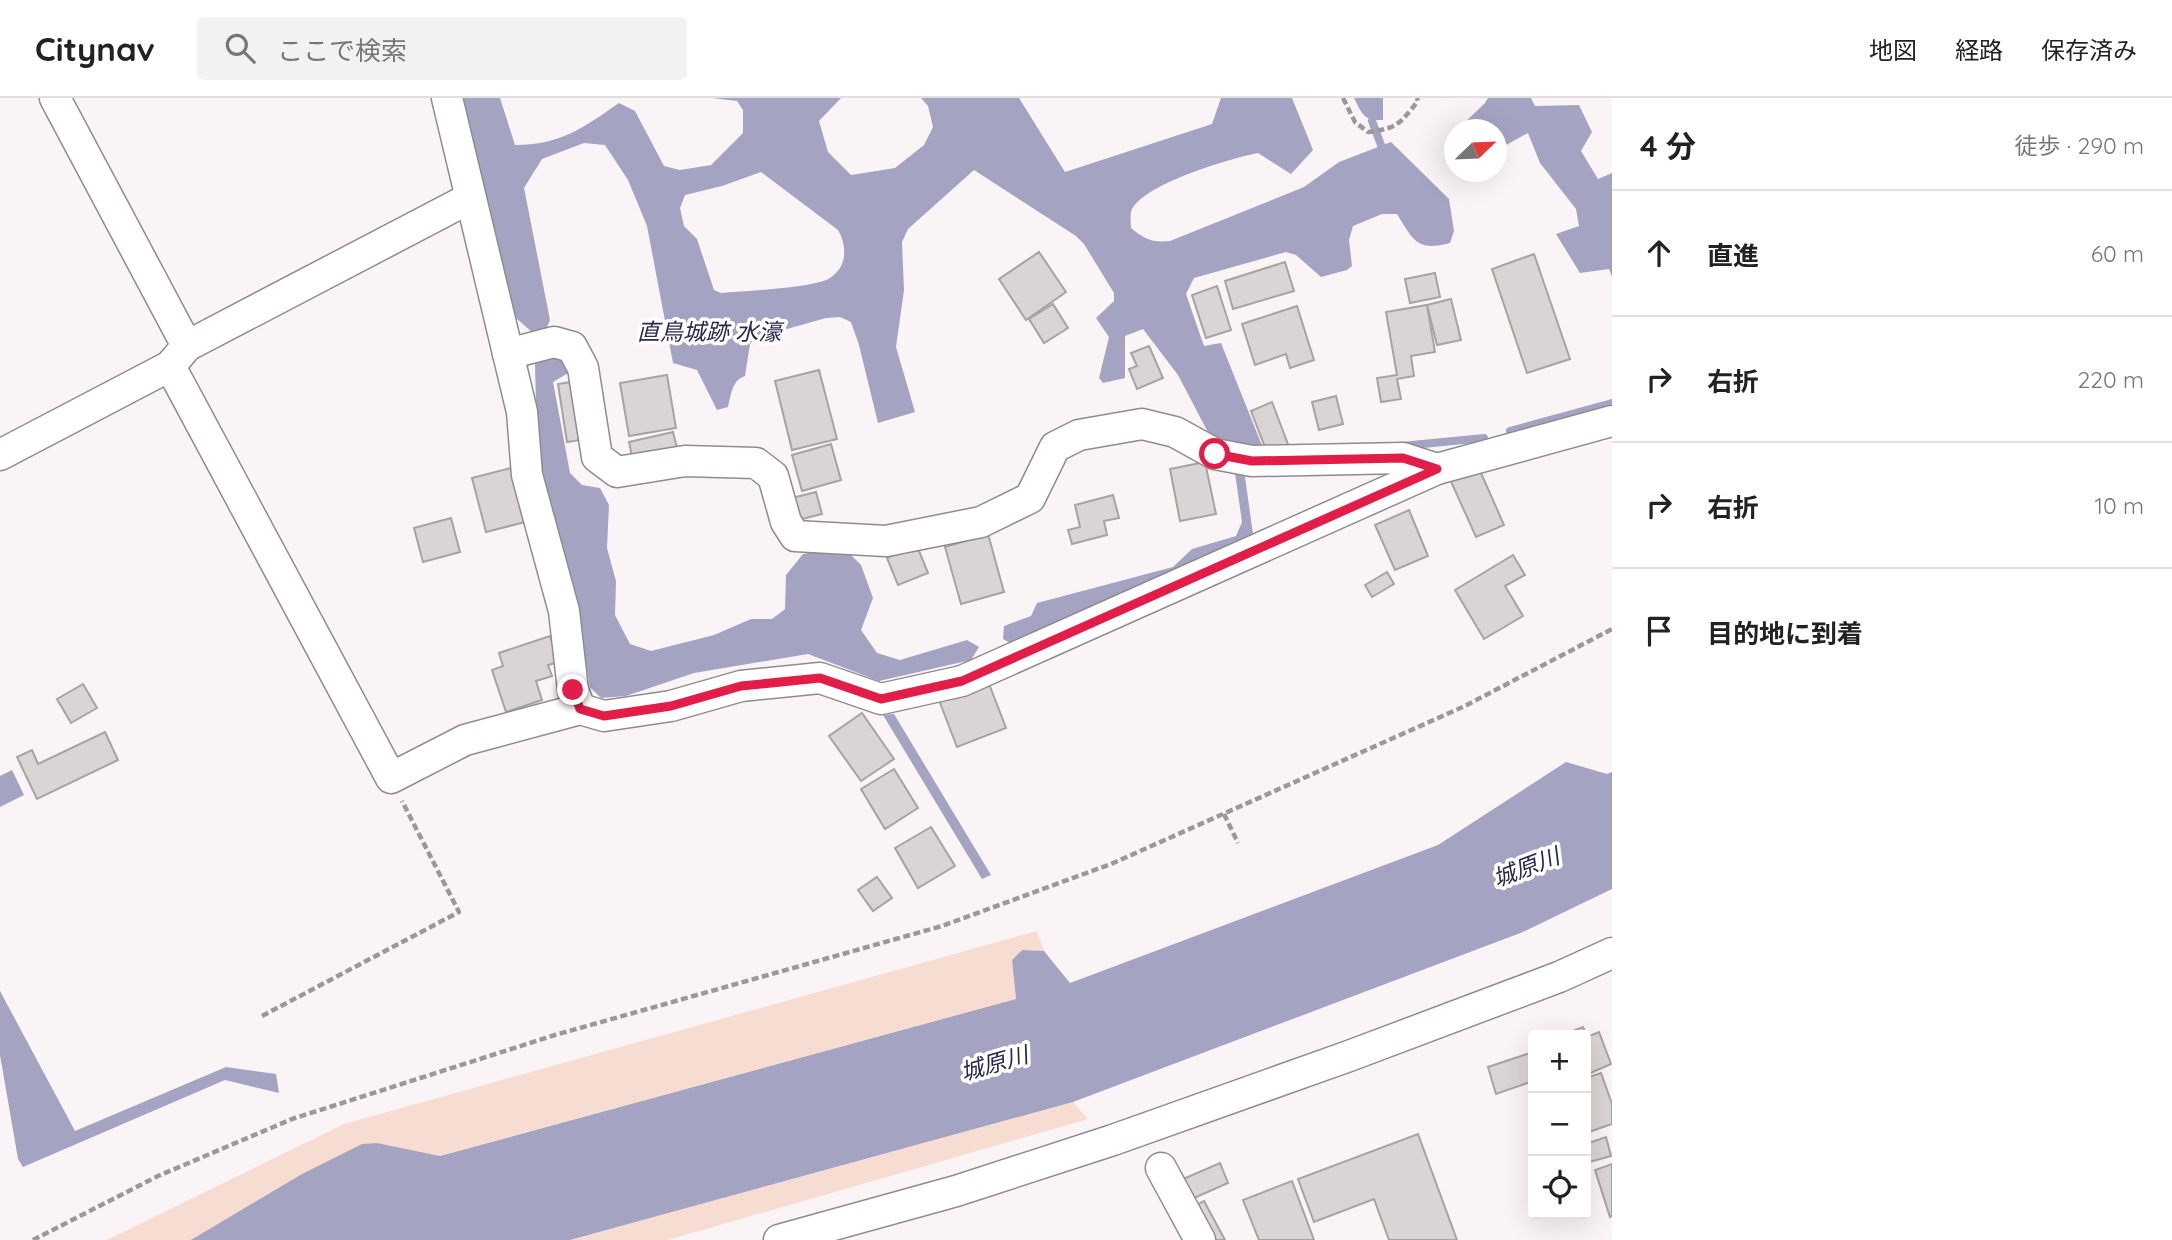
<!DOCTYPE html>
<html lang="ja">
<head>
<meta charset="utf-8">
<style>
	:root { --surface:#fff; --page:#f2f2f2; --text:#222; --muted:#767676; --line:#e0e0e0 }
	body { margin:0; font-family:Quicksand,"Noto Sans JP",sans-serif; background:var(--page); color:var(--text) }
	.controls { position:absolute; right:21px; bottom:21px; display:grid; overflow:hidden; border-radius:7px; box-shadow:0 7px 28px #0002 }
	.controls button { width:63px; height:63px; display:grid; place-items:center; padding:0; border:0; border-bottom:2px solid var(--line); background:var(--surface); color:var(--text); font:35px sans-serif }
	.compass { position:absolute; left:1444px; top:21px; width:63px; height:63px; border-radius:50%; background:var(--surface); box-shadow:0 7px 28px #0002; rotate:67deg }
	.stop { position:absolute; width:21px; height:21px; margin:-16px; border:5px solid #e11d48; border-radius:50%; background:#fff }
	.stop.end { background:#e11d48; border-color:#fff; box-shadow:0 2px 7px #0008 }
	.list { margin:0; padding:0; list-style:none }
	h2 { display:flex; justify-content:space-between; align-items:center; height:91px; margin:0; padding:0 28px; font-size:30px }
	h2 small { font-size:23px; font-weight:400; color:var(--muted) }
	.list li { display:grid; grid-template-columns:46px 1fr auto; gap:21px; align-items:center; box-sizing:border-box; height:126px; padding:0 28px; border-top:2px solid var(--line) }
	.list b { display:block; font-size:26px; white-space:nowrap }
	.list em { font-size:23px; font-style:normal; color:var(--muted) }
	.icon { flex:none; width:38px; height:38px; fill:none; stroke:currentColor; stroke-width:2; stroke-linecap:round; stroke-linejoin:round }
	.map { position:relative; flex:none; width:1612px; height:1142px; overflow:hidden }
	header { display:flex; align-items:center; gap:42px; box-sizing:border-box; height:98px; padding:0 35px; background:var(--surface); border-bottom:2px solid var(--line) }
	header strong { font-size:33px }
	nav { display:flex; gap:38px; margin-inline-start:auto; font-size:24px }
	.search { width:490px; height:63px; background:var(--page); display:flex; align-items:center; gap:18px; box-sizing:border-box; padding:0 24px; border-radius:7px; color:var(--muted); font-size:26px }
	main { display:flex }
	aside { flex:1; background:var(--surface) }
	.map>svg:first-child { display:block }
	.green { fill:#f7ddd1 }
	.water { fill:#a4a4c2; fill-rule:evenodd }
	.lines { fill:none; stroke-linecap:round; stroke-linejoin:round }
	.stream { stroke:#a4a4c2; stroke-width:8 }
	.building { fill:#dbd4d4; stroke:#a8a2a2; stroke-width:2 }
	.minor-casing { stroke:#908b8d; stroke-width:33 }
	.path { stroke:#9c9799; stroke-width:4.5; stroke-dasharray:7 3.5; stroke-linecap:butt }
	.minor { stroke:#fff; stroke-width:30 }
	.route { stroke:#e11d48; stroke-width:9 }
	.labels { text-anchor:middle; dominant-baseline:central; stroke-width:7; stroke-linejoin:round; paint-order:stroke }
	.water-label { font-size:23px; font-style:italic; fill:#2a2750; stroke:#fff }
</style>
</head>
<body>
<header>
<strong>Citynav</strong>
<div class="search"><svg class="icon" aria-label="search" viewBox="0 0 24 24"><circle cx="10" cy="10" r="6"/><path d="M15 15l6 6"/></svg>ここで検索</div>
<nav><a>地図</a><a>経路</a><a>保存済み</a></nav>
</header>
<main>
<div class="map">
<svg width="1612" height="1142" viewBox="0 0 1612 1142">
	<rect width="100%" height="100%" fill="#faf4f7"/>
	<g class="green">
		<path d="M1037,833L1044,853L1023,852L1012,862L1016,901L439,1058L377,1045L228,1142H107L344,1026Z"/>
		<path d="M1073,1004L1088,1021L668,1142H570Z"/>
	</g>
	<g class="water">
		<path d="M458,0H500L515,47C560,47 583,30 619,5L635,13L664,68L680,72L711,67L743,35V12L737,3L712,0H841L819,23L828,54L851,77L895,70L924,47L933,29L928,8L921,0H1019L1065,74L1212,26L1221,0H1292L1313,52L1291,76L1258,55C1232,60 1139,87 1131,114C1130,118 1131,126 1131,130C1144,141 1153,145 1170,143L1304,89L1339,64L1391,44L1449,101L1454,133L1450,145C1417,154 1413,142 1397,116H1382L1353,128L1349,142L1352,168L1347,172L1321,179L1296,157L1286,154L1194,180L1186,196L1204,248L1221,245L1265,355L1212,342L1178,277L1143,231L1125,238V280L1103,285L1099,280L1109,239L1096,220L1114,203V195L1084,146L1076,138L974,72L908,131L902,144L904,192L896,249L915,314L878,325L859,247L851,224L840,219L826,220L755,240L750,246L745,278C732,282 731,297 728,309L717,312L697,272L673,265L647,128L628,82L605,47L584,45L542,61L524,90L550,222L545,234L570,274L553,284L570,375L582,387L600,390L609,407L607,450L616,483L615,517L630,546L651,553L714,537L751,521H772L785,511L786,477L803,456L844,450L861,467L873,500L861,532L877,555L900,562L967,542L979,549L971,562L879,583L808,556L694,575L626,598L601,600L590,589L575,500L559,458L537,351L535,267C545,242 533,235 516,220ZM761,74L838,132C847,148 848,168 830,180C814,190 744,193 721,195L714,192L697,141L684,128L680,110L685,97L722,88Z"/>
		<path d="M1354,0H1383V22C1364,23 1362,16 1354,0Z"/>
		<path d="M1488,0H1531L1535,8L1579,7L1592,34L1581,53L1598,81L1612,75V179L1609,171L1580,175L1556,136L1579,128L1576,111L1540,65L1528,35L1497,52L1496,32L1458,31L1485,5Z"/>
		<path d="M1234,368L1244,372L1253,436L1235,450L1014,547L1003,541L1004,528L1031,518L1037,505L1173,469L1192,451L1236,438L1242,424Z"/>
		<path d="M894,616L991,777L982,781L883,617Z"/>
		<path d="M1566,664L1607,676L1612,674V791L1523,834L1073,1004L570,1142H191L302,1076L362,1046L377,1045L440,1058L1016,901L1012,862L1022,852L1044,853L1070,885L1438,747Z"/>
		<path d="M12,672L24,697L0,709V678Z"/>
		<path d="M0,893L75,1033L226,969L276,976L279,995L225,982L23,1069L18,1061L0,957Z"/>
	</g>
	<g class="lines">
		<g class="stream">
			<path d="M1372,23L1381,47"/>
			<path d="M1510,333L1612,305"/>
			<path d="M1402,348L1484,340"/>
		</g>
	</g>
	<g class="building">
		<path d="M1039,154L1066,194L1026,222L999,181Z"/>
		<path d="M1534,156L1570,261L1527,275L1492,171Z"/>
		<path d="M1285,164L1294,193L1233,211L1225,183Z"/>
		<path d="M1435,175L1440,199L1410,205L1405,181Z"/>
		<path d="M1217,188L1231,232L1206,240L1192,197Z"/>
		<path d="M1451,201L1461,242L1437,247L1427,207Z"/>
		<path d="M1053,206L1068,230L1044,245L1029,221Z"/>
		<path d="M1427,207L1435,254L1411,258L1414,278L1397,281L1401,301L1381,304L1377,280L1397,277L1386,214Z"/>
		<path d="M1297,208L1314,262L1290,270L1286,256L1255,267L1242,226Z"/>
		<path d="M1149,248L1163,280L1137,291L1129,271L1137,268L1131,255Z"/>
		<path d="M819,272L837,341L792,352L775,283Z"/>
		<path d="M667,277L676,330L629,338L620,285Z"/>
		<path d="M577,283L586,341L567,344L558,286Z"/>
		<path d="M1336,298L1343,326L1319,332L1312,304Z"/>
		<path d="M1272,304L1289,349L1268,357L1251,313Z"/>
		<path d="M673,334L679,358L634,368L629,344Z"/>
		<path d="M831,346L841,382L802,393L792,357Z"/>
		<path d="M1205,364L1216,416L1180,423L1170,371Z"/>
		<path d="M1477,366L1504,427L1476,439L1449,379Z"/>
		<path d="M515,369L529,423L486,434L472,380Z"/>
		<path d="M816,394L822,416L794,423L788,401Z"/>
		<path d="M1113,397L1119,420L1104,423L1107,437L1072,446L1068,432L1080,429L1075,407Z"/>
		<path d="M1409,412L1428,458L1395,472L1375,427Z"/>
		<path d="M451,420L460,454L423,464L414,430Z"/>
		<path d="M988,436L1004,494L961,506L945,449Z"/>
		<path d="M917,448L928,475L898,487L887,460Z"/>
		<path d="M1513,457L1525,477L1505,488L1523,518L1484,541L1455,492Z"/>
		<path d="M1387,474L1394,486L1372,499L1365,487Z"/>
		<path d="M550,538L559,564L548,567L552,578L536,583L542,602L506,614L492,572L503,568L499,555Z"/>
		<path d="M986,578L1006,630L957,649L937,597Z"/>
		<path d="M83,586L97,610L71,625L57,601Z"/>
		<path d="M862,615L894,661L861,683L829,638Z"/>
		<path d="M105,634L118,662L37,701L17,659L32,652L38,666Z"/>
		<path d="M894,671L918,710L885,731L861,691Z"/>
		<path d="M931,729L955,768L918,790L895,750Z"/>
		<path d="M877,779L892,800L873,813L858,792Z"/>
		<path d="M1583,929L1587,939L1599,934L1611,966L1586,977V937H1562Z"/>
		<path d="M1530,955L1533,965V983L1496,996L1488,969Z"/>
		<path d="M1601,975L1612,1006V1026L1586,1035V980Z"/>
		<path d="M1418,1036L1457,1142H1389L1374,1101L1314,1124L1298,1081Z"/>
		<path d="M1606,1039L1611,1058L1586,1065V1046Z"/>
		<path d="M1220,1065L1228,1085L1192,1101L1183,1081Z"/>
		<path d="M1612,1066V1118L1610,1119L1595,1072Z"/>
		<path d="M1292,1083L1314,1142H1259L1243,1102Z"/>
		<path d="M1204,1103L1225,1142H1213L1195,1108Z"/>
	</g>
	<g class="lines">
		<g class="minor-casing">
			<g id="minor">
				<path d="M55,0L187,248"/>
				<path d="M447,0L522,314L527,377L564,513L573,592L580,611"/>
				<path d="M508,256L554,244L572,249L583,270L597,359L617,374L685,363L756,365L773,378L786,424L795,438L886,443L981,424L1030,400L1055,349L1079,337L1142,326L1175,334L1215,356L1252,363L1403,360L1437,371"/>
				<path d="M170,268L391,680L465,642L580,611L604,618L671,608L741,588L820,580L881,601L962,583L1437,371L1612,323"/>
				<path d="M0,357L170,268L187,248L470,100"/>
				<path d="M1161,1070L1200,1142"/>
				<path d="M779,1142L956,1093L1113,1042L1349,958L1559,879L1612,855"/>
			</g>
		</g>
		<g class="path">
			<path d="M1343,0L1355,24L1368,34C1399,30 1399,26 1418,3L1417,0"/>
			<path d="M1224,716L1238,745"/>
			<path d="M262,918L459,814L402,703"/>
			<path d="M33,1142L158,1078L292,1021L555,937L942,828L1111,766L1465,608L1612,531"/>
		</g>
		<use href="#minor" class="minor"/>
	</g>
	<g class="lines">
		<path class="route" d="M573,592L580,611L604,618L671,608L741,588L820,580L881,601L962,583L1437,371L1403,360L1252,363L1215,356"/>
	</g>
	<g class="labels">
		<g class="water-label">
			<text x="709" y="233">直鳥城跡 水濠</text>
			<text transform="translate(1526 769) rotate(-21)">城原川</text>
			<text transform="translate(994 965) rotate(-16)">城原川</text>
		</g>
	</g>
</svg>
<div class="controls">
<button>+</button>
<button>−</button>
<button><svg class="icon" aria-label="locate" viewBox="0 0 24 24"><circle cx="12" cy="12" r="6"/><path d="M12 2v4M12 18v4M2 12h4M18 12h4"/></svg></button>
</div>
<svg class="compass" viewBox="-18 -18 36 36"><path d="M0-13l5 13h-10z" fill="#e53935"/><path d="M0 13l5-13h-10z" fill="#767676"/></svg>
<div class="stop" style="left:1215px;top:356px"></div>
<div class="stop end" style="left:573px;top:592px"></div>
</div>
<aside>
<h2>4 分<small>徒歩 · 290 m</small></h2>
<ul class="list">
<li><svg class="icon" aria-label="ahead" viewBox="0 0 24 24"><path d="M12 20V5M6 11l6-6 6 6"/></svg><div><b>直進</b></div><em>60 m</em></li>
<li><svg class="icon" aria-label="right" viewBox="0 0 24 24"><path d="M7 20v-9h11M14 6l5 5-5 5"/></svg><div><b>右折</b></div><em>220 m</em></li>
<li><svg class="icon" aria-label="right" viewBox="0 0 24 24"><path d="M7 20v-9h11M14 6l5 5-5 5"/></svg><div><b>右折</b></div><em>10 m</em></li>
<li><svg class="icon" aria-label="arrive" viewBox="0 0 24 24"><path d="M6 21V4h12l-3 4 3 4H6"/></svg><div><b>目的地に到着</b></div></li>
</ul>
</aside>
</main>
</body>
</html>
